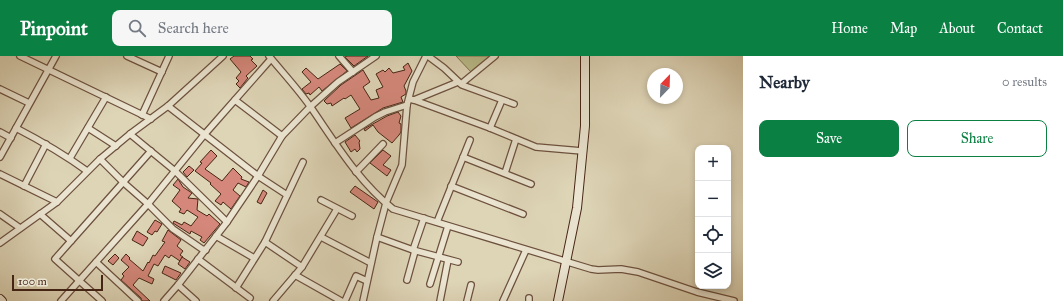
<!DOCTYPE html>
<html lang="en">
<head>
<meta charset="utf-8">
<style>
	:root { --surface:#fff; --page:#f6f6f7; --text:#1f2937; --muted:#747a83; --line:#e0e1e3; --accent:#0b8043 }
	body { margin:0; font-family:"IM FELL Great Primer",serif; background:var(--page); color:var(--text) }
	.controls { position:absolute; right:12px; bottom:12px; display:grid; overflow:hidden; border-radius:8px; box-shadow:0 2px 6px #0003 }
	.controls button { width:36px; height:36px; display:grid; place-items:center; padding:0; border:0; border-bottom:1px solid var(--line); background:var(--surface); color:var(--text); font:20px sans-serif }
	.compass { position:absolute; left:647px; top:12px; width:36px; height:36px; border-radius:50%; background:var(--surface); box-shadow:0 2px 6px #0003; rotate:23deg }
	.scale { position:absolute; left:12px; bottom:10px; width:91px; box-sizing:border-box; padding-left:4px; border:2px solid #472515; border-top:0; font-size:11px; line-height:14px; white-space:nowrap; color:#472515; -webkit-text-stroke:3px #eae4d0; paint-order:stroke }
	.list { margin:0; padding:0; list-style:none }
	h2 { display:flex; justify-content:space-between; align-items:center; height:52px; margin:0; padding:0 16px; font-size:17px }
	h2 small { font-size:13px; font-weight:400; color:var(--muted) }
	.actions { display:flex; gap:8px; padding:12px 16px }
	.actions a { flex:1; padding:9px 0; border:1px solid var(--accent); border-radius:8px; text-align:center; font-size:14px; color:var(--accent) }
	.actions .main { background:var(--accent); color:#fff }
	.icon { flex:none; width:22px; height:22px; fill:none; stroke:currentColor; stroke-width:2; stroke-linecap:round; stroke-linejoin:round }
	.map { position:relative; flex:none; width:743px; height:245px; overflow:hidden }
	header { display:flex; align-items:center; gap:24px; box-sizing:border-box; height:56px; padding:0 20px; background:var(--accent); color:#fff }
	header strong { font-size:19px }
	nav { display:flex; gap:22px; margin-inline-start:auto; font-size:14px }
	.search { width:280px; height:36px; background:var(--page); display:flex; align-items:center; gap:10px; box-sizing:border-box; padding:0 14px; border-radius:8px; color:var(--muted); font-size:15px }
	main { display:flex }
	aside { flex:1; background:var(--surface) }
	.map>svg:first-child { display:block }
	.green { fill:#b9bb89; stroke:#80704f }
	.building { fill:#d4877a; stroke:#472515 }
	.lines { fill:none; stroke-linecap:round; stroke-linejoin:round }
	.street-casing { stroke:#6d513e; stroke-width:8 }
	.secondary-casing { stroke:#472515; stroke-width:10 }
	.street { stroke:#eae4d0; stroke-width:5.5 }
	.secondary { stroke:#eae4d0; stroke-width:8 }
</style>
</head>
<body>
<header>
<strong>Pinpoint</strong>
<div class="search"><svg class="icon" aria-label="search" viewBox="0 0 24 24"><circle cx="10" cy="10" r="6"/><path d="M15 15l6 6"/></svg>Search here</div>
<nav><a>Home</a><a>Map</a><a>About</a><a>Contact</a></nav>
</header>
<main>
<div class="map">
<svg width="743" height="245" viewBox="0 0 743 245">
	<rect width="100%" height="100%" fill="#ded5b7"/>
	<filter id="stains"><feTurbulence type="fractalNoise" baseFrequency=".005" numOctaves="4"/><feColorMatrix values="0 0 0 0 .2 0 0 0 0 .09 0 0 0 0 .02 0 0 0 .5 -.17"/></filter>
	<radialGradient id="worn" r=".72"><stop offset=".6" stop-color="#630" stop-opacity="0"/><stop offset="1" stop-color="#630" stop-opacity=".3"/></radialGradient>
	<path class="green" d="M456,0H491L471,16Z"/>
	<g class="building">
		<path d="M234,0H250L253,3L251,4L257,10L246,20L248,22L240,32L236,28L239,25L236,22L241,16L230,3Z"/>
		<path d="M347,0H368L354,10L345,1Z"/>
		<path d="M408,7L412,15L404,30L406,35V38L401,41L403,46L383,52L351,72L345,62L360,53L351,39L345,43L344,42L332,50L331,47L327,48L324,45L341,29L363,14L370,26L363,31L371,44L379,42L376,34L383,31L376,18L383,14L385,16L389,12L393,17L405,14L403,11Z"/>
		<path d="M340,8L347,15L322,35L319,31L310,39L309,37L306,38L302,33L311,26L302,16L306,12L318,23Z"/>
		<path d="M398,56L401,60L399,67L401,68V76L399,79L392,87L378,76L373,69L365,75L364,73L387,60Z"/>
		<path d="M355,79L360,85L359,86L360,93L357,96L355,93L351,96L345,86Z"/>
		<path d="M211,94L217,100L205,113L222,125L233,112L242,121L241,123L249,126L246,131L238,127L233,134L240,140L231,153L223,146L221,149L215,145L221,138L210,128L211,127L195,115L202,107L200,106Z"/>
		<path d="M383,94L391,100L383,109L391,114L387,120L370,107Z"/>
		<path d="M189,110L194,114L187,121L183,116Z"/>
		<path d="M178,123L183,131L192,137L188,142L198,143L197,154L207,160L209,158L220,168L204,187L200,184L202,181L191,175L190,178L173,167L174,165L182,169L184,166L191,170L198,161L187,154L184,158L179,156L181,153L172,145L180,134L173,129Z"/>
		<path d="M355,130L378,146L374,153L350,136Z"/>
		<path d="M263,134L267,137L261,148L257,146Z"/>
		<path d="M155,164L162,168L157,176L155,175L152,179L147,176Z"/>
		<path d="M168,174L181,184L177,190L183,195L180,199L183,201L180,205L171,199L169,202L165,199L158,210L154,208L148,220L154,223L152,228L139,222L133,229L150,245H142L141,242L121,224L124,220L122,218L129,211L121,204L126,198L130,202L129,203L143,215L148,206L149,207L153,199L155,200L165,186L162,185Z"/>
		<path d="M137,175L148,182L143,190L132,184Z"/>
		<path d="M115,198L119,202L113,209L108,205Z"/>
		<path d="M182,201L190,206L185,213L178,208Z"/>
		<path d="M165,210L181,217L176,224L162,217Z"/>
	</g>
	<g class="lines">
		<g class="street-casing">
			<g id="street">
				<path d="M20,0L151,63"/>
				<path d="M127,0L162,16"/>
				<path d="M269,0C283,17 299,34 312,53C336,88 359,126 393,153L591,213L598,214L621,213L638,216L697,236L734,245"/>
				<path d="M339,0L353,16"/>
				<path d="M428,0L444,12L462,29L514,48"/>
				<path d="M461,28L495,0"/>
				<path d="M0,33L29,47"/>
				<path d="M409,43L414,44L490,72L536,91L582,95"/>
				<path d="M235,44L282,80"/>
				<path d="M414,44L458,26"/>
				<path d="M168,50L258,120L287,139"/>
				<path d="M142,59L169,0"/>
				<path d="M16,72C41,85 65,99 87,115"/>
				<path d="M88,72L116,90"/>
				<path d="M490,72L502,44"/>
				<path d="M0,76L11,82"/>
				<path d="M130,78L175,115L227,166"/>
				<path d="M335,87L375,61L385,56L407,49"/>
				<path d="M0,101L56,0"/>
				<path d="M463,101L531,128"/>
				<path d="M70,102L106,41"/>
				<path d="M100,103L124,127L148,148L173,173L202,193L206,194"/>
				<path d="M356,116L383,88"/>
				<path d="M505,117L516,83"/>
				<path d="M0,118L57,146"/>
				<path d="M24,130L46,88"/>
				<path d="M451,130L523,158"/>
				<path d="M321,144L352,160"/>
				<path d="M0,158L20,172"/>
				<path d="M40,158L71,185L55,203L102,245"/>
				<path d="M437,166L470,84"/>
				<path d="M216,180L254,202"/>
				<path d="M321,181L371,207"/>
				<path d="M377,181L413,194L458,206"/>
				<path d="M71,185L151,95"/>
				<path d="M265,186L302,211"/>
				<path d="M0,187L57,146L100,103L130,78L168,50L223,0"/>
				<path d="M413,194L424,162"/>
				<path d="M198,203L250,242"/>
				<path d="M96,206L138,245"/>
				<path d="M295,219L341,245"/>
				<path d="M407,224L415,195"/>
				<path d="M430,228L448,170"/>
				<path d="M178,229L196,245"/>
				<path d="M236,232L265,186L303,106"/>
				<path d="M61,245L148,148L204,79L271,3"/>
				<path d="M164,245L178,229L227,166L258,120L282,80L310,51L338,26L376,0"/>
				<path d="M273,245L302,211L337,153"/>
				<path d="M345,245L356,220L367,225"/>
				<path d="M363,245L377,181L386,147L402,109L407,49L413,26L426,0"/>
				<path d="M440,245L448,204"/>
				<path d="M467,245L471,229"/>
				<path d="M503,245L526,194"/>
				<path d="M529,245V242"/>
			</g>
		</g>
		<g class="secondary-casing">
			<g id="secondary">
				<path d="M0,243L2,245"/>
				<path d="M558,245L577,152L585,70V0"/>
			</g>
		</g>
		<use href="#street" class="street"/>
		<use href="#secondary" class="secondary"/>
	</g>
	<rect width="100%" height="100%" filter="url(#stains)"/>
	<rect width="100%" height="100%" fill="url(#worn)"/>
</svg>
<div class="controls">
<button>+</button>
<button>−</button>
<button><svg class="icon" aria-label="locate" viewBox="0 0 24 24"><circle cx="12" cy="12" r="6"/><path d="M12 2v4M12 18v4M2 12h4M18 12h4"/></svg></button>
<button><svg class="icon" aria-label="layers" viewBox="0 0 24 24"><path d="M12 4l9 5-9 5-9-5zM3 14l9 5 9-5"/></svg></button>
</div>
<svg class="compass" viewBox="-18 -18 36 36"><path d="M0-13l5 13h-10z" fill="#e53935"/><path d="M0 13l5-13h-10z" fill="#747a83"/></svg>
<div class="scale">100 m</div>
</div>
<aside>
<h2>Nearby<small>0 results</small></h2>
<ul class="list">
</ul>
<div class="actions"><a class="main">Save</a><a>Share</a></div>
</aside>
</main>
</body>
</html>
